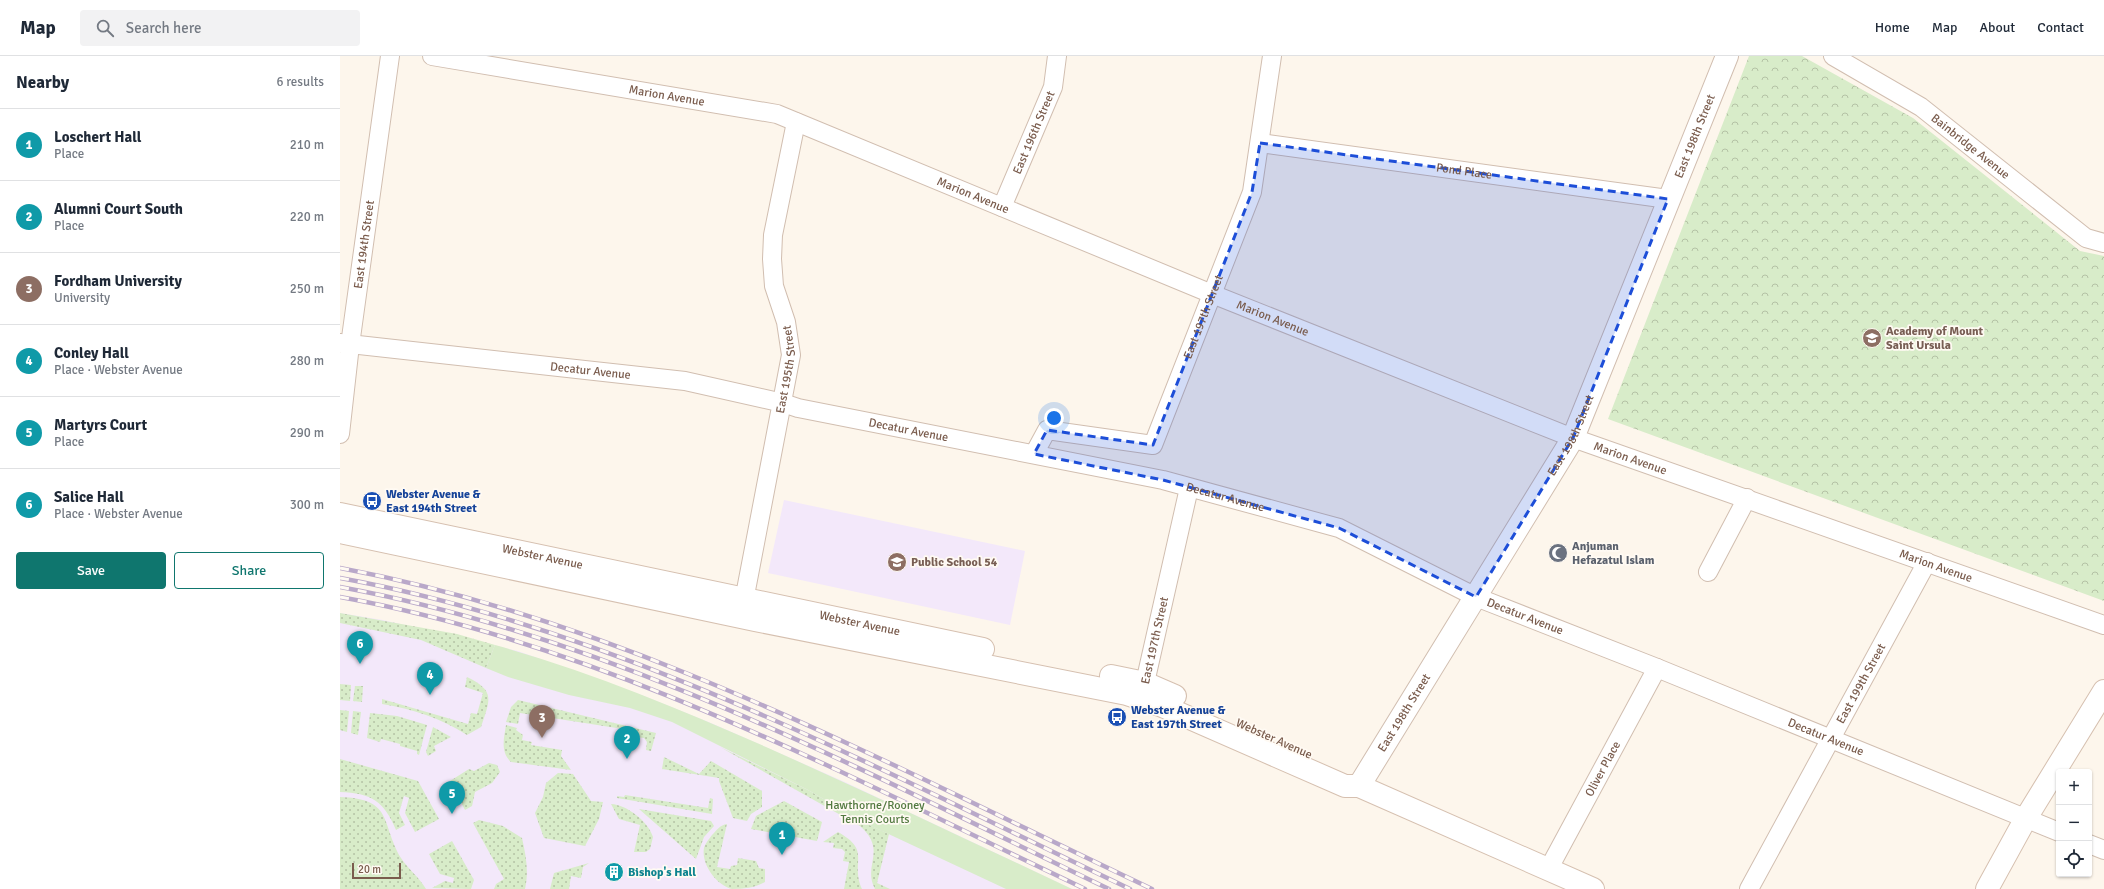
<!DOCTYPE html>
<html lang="en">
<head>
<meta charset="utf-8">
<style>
	:root { --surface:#fff; --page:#f2f2f3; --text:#1f2937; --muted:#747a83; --line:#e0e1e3; --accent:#0f766e }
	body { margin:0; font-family:Signika,sans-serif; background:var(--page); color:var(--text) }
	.controls { position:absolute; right:12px; bottom:12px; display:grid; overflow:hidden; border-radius:4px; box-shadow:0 1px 3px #0004 }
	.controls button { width:36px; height:36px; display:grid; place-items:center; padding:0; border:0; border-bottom:1px solid var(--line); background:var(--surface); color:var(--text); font:20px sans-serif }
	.scale { position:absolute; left:12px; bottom:10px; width:49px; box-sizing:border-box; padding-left:4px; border:2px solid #7a5c4d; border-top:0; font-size:11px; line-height:14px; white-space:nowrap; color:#7a5c4d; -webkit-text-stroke:3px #fffaf3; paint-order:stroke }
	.you { position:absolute; left:714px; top:362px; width:14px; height:14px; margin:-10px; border:3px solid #fff; border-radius:50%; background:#1a73e8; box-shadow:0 0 0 6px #1a73e833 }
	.badge { display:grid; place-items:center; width:26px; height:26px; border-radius:50%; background:var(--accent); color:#fff; font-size:13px; font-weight:700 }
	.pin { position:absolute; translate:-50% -33px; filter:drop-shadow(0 1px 2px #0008) }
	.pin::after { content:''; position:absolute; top:21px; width:14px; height:12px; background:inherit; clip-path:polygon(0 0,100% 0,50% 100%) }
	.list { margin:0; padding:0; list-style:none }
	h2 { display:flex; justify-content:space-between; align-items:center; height:52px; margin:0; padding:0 16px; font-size:17px }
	h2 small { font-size:13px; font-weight:400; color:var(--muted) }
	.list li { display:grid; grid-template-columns:26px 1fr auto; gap:12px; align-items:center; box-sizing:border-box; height:72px; padding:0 16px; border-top:1px solid var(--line) }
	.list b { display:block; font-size:15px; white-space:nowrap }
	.list p { margin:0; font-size:13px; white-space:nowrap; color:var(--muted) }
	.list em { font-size:13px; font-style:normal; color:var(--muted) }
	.actions { display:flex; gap:8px; padding:12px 16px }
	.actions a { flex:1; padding:9px 0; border:1px solid var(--accent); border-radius:4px; text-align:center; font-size:14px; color:var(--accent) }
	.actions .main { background:var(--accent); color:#fff }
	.icon { flex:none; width:22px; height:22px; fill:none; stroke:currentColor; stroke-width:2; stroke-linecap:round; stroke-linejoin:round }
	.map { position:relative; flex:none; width:1764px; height:833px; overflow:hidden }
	header { display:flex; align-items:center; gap:24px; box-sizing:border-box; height:56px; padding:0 20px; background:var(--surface); border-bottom:1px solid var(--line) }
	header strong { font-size:19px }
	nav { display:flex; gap:22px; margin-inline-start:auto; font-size:14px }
	.search { width:280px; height:36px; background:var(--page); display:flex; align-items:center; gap:10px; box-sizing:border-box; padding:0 14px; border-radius:4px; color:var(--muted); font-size:15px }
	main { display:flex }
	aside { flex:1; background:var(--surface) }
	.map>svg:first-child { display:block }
	.education { fill:#f3e8fa }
	.grass { fill:url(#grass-dots) }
	.forest { fill:url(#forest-crowns) }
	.park { fill:#d8ecc9 }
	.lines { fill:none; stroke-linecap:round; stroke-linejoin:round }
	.minor-casing { stroke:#d1beb0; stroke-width:20 }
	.tertiary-casing { stroke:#d1beb0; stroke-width:24 }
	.secondary-casing { stroke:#d6c0b0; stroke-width:24 }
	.minor { stroke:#fff; stroke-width:18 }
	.tertiary { stroke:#fff; stroke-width:22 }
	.secondary { stroke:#fff; stroke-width:22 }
	.rail-casing { stroke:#b9a8c9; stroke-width:4.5 }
	.rail { stroke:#fffaf3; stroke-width:3; stroke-dasharray:9; stroke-linecap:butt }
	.marked { fill:#1d4ed8; fill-opacity:0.2; stroke:#1d4ed8; stroke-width:3; stroke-dasharray:8 5; stroke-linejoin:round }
	.labels { text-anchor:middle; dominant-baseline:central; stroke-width:3.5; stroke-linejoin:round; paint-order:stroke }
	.street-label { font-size:12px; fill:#7a5c4d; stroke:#fffaf3 }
	.education-label { font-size:12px; font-weight:bold; fill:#785e54; stroke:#fffaf3; text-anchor:start }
	.transit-label { font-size:12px; font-weight:bold; fill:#164399; stroke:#fffaf3; text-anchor:start }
	.worship-label { font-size:12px; font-weight:bold; fill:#5b616d; stroke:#fffaf3; text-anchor:start }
	.park-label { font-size:12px; fill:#537a41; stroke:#fffaf3 }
	.culture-label { font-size:12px; font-weight:bold; fill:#0d838f; stroke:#fffaf3; text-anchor:start }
</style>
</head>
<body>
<header>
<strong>Map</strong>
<div class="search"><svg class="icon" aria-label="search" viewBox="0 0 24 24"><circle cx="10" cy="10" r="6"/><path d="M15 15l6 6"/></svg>Search here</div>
<nav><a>Home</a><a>Map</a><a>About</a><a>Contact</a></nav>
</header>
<main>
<aside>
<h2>Nearby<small>6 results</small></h2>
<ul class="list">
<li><span class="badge" style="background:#0f9aa8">1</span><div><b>Loschert Hall</b><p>Place</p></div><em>210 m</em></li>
<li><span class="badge" style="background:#0f9aa8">2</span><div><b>Alumni Court South</b><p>Place</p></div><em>220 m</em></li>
<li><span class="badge" style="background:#8d6e63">3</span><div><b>Fordham University</b><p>University</p></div><em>250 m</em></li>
<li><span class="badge" style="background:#0f9aa8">4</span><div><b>Conley Hall</b><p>Place · Webster Avenue</p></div><em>280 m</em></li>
<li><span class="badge" style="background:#0f9aa8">5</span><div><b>Martyrs Court</b><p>Place</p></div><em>290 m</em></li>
<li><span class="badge" style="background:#0f9aa8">6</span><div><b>Salice Hall</b><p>Place · Webster Avenue</p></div><em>300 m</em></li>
</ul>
<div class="actions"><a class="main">Save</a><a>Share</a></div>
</aside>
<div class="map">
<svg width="1764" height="833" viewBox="0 0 1764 833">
	<defs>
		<pattern id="grass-dots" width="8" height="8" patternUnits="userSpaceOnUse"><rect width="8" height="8" fill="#d8ecc9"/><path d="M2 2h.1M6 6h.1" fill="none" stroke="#b4c2a5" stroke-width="1.8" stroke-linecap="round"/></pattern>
		<pattern id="forest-crowns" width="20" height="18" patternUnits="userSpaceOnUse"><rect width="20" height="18" fill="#d8ecc9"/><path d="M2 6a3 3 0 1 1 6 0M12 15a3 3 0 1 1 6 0" fill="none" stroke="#b4c2a5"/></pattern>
	</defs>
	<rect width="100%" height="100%" fill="#fdf6ec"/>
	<g class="education">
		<path d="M444,444L685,495L670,569L428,517Z"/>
		<path d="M0,557L43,564L178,595L304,640L371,667L505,726L732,833H0Z"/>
	</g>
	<g class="grass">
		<path d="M0,557L117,578L155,589L146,612L81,584L0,567Z"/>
		<path d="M127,621C156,635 150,644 141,671L127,679C101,662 72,653 42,648V643L128,668L131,657L137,658L143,637L125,631Z"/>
		<path d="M0,628L11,629L10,645L0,644Z"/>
		<path d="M15,630H23L22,646L13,645Z"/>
		<path d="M178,644L316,677L311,695L306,694L307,686L304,682L295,681L296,675L180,657L178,668L166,666L171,651Z"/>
		<path d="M0,654L9,655L7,676L0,674Z"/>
		<path d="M13,655L21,656L18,679L11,677Z"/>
		<path d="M30,657L57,660L87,669L79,699L77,698V695L60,690V688L41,683L40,686L27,682Z"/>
		<path d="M166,669L177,672L176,674L183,679L182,684L192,686L191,689L222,694L221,700L231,714L171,706C160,696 164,682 166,669Z"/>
		<path d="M93,671L111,681L94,690L96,695L88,700L86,696Z"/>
		<path d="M380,691L468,734L525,767L549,778L537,827L550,833H535C522,809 548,795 520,770Z"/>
		<path d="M324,701L359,718L371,705L422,735V751L411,758L407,765L393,762L379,725V722L322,713Z"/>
		<path d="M0,703L78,725L99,763L75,776L65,757L69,742L64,740L59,757L65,769L56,774C44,745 31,737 0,736Z"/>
		<path d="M149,707L157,709L160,716L152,727L135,736L132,750L125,754L110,725L129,713L134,715Z"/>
		<path d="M218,717L233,718L251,745L263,746L259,763L245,790L204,782L195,757L203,741L206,727Z"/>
		<path d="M285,739L368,752L370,742L373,743L372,758L277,742V740L284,741Z"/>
		<path d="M0,741C54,743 40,766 61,802C68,813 79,821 86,833H0Z"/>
		<path d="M444,745L482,766L477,785L411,773L416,760Z"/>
		<path d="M271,748C287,749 308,765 313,781L310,793L306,796H294L300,769L279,763Z"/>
		<path d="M299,753L371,765L374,770L364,781L356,803Z"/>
		<path d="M139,764L163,770L182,782C186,800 189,815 185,833H154L156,828L164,823L133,767Z"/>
		<path d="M387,768L377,811L390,813L391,810L397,809L398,802L416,805L419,812L425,813V826C415,832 404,833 392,833C376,829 361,808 364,792C365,788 369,783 372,779C377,774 380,769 387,768Z"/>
		<path d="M498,776C532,795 510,805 522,833H504L509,806L503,805L505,796L502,793L493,792L494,787L483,786Z"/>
		<path d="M112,785L134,824L131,833L92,832L105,825L113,827L114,822L100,818L89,798Z"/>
		<path d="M249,807L243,811L241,822L231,820L229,833H210L214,817Z"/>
	</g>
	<path class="forest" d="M1409,0H1462L1573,62L1740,195L1764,200V545L1268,363Z"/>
	<path class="park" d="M155,589C248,615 338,652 426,691C529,737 630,785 732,833H666L525,767L468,734L332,666L290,652L229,639L168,621L146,612Z"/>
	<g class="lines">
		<g class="minor-casing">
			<g id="minor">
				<path id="s1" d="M92,0L437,58L872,238L1233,382L1764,569"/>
				<path id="s2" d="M1493,0L1581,51L1746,182L1764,187"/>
				<path id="s3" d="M920,87L1328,143"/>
				<path id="s4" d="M662,151L713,31L717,0"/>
				<path id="s5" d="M0,287L345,325L443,347L458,352L823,424L999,472L1136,541L1317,612L1719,776"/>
				<path id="s6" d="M0,378L10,289L50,0"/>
				<path id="s7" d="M694,398L707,374L813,389L912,136L932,0"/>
				<path d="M1368,516L1407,442"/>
				<path id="s8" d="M402,555L451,299L446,266L434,230L432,203L433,179L456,66"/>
				<path id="s9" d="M802,640L849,432"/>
				<path d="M1749,788L1764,794"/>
				<path id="s10" d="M1208,814L1317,612"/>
				<path id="s11" d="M1409,833L1587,506"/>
			</g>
		</g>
		<g class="tertiary-casing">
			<g id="tertiary">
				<path id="s12" d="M1019,730L1233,382L1387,0"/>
			</g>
		</g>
		<g class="secondary-casing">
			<g id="secondary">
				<path id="s13" d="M0,458L643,593"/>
				<path d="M0,476L415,564L787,638L820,649L1005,730H1019L1253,833"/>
				<path d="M771,620L805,627L835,640"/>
				<path d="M1647,833L1686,762L1764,635"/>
			</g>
		</g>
		<use href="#minor" class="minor"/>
		<use href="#tertiary" class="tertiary"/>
		<use href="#secondary" class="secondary"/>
		<g class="rail-casing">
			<g id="rail">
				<path d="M0,512C289,566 549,709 812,833"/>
				<path d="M0,522C279,573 536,712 790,833"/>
				<path d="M0,531C273,581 521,714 769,833"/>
				<path d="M0,541C265,589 505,719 745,833"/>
			</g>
		</g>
		<use href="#rail" class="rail"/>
	</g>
	<path class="marked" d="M920,87L1328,143L1233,382L1136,541L999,472L823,424L694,398L707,374L813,389L912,136Z"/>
	<defs>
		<g id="school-disc" transform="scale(1)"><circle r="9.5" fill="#8d6e63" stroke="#fffaf3"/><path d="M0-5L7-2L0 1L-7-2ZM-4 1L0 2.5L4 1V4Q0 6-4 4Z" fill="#fff"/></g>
		<g id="bus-disc" transform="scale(1)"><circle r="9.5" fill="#1a4fb4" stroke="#fffaf3"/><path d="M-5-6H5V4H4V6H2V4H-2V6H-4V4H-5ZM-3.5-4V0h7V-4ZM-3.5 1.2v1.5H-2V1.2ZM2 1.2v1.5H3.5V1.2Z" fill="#fff"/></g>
		<g id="mosque-disc" transform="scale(1)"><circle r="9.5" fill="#6b7280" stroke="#fffaf3"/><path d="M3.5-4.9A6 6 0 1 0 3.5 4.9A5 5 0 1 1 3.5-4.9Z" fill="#fff"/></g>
		<g id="building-disc" transform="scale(1)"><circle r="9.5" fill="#0f9aa8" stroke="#fffaf3"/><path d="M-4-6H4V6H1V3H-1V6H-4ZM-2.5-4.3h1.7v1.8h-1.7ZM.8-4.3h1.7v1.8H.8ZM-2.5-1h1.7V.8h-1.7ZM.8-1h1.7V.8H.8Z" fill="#fff"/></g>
	</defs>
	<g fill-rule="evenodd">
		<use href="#school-disc" x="1532" y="282"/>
		<use href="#bus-disc" x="32" y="445"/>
		<use href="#mosque-disc" x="1218" y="497"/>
		<use href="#school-disc" x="557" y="506"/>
		<use href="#bus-disc" x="777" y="661"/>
		<use href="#building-disc" x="274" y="816"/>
	</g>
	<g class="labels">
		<g class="street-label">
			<text stroke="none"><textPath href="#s1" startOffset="238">Marion Avenue</textPath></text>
			<text stroke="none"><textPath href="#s4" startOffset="81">East 196th Street</textPath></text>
			<text stroke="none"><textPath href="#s12" startOffset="734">East 198th Street</textPath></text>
			<text stroke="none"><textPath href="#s2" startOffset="165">Bainbridge Avenue</textPath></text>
			<text stroke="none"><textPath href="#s3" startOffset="206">Pond Place</textPath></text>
			<text stroke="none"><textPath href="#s1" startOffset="562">Marion Avenue</textPath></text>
			<text stroke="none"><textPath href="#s6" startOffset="191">East 194th Street</textPath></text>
			<text stroke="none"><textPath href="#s7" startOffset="272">East 197th Street</textPath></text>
			<text stroke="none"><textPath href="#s1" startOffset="886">Marion Avenue</textPath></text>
			<text stroke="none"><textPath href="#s8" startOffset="246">East 195th Street</textPath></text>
			<text stroke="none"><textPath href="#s5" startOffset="252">Decatur Avenue</textPath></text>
			<text stroke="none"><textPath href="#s5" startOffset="576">Decatur Avenue</textPath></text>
			<text stroke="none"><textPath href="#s12" startOffset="410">East 198th Street</textPath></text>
			<text stroke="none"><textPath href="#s1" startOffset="1270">Marion Avenue</textPath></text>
			<text stroke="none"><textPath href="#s5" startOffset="900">Decatur Avenue</textPath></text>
			<text stroke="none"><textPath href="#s13" startOffset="207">Webster Avenue</textPath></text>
			<text stroke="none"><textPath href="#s1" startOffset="1594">Marion Avenue</textPath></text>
			<text stroke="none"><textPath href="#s5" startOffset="1224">Decatur Avenue</textPath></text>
			<text stroke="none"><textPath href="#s13" startOffset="531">Webster Avenue</textPath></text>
			<text stroke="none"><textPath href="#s9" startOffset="57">East 197th Street</textPath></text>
			<text stroke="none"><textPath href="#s11" startOffset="234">East 199th Street</textPath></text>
			<text stroke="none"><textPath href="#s12" startOffset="86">East 198th Street</textPath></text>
			<text stroke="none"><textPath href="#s5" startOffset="1548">Decatur Avenue</textPath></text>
			<text transform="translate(934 683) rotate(24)">Webster Avenue</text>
			<text stroke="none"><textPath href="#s10" startOffset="115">Oliver Place</textPath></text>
		</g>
		<g class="education-label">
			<text x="1546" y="275">Academy of Mount<tspan x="1546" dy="14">Saint Ursula</tspan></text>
			<text x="571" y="506">Public School 54</text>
		</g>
		<g class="transit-label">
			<text x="46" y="438">Webster Avenue &amp;<tspan x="46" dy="14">East 194th Street</tspan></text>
			<text x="791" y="654">Webster Avenue &amp;<tspan x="791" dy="14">East 197th Street</tspan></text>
		</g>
		<g class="worship-label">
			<text x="1232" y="490">Anjuman<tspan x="1232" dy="14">Hefazatul Islam</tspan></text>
		</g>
		<g class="park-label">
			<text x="535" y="749">Hawthorne/Rooney<tspan x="535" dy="14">Tennis Courts</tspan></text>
		</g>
		<g class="culture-label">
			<text x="288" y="816">Bishop's Hall</text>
		</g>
	</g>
</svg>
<div class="controls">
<button>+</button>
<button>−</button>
<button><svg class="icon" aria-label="locate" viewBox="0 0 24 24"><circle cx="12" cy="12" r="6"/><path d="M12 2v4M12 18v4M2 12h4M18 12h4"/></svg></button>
</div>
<div class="scale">20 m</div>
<div class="you"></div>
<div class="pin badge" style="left:442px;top:799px;background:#0f9aa8">1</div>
<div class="pin badge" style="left:287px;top:703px;background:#0f9aa8">2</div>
<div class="pin badge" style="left:202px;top:682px;background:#8d6e63">3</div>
<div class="pin badge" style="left:90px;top:639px;background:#0f9aa8">4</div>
<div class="pin badge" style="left:112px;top:758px;background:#0f9aa8">5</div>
<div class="pin badge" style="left:20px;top:608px;background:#0f9aa8">6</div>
</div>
</main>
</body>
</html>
